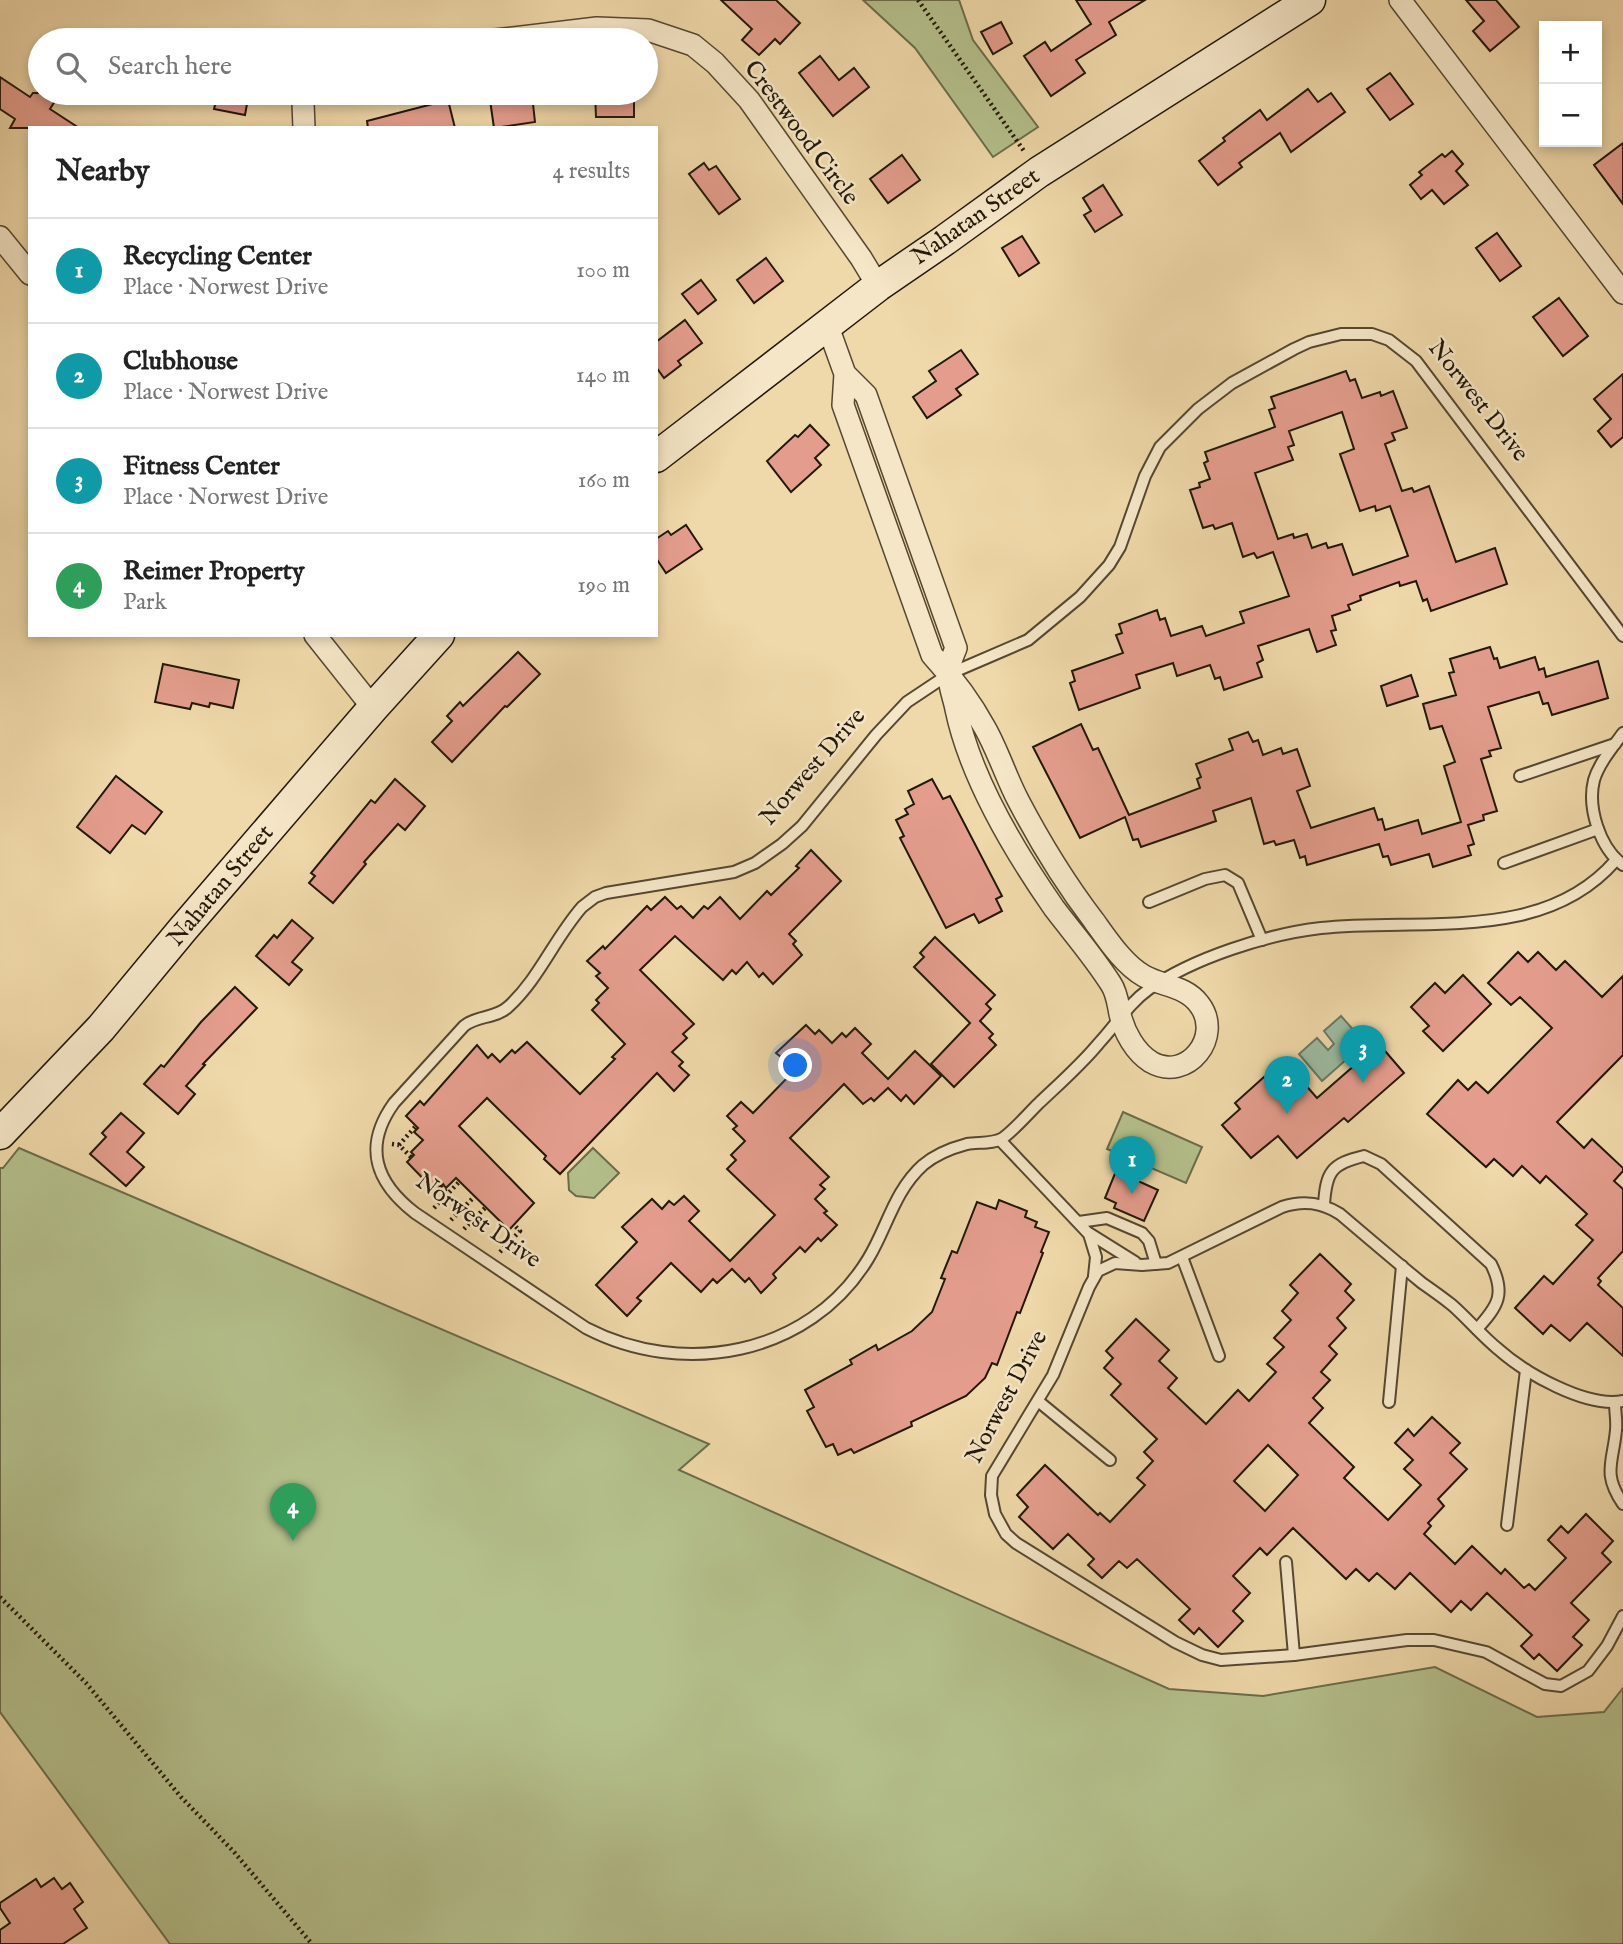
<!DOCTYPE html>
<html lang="en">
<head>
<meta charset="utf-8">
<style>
	:root { --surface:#fff; --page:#f2f2f2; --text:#222; --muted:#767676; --line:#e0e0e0; --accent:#1a73e8 }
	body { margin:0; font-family:"IM FELL English",serif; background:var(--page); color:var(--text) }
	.controls { position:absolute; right:21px; top:21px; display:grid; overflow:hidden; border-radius:0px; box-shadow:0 4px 10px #0003 }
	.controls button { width:63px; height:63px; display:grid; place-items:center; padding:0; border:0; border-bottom:2px solid var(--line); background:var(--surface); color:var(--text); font:35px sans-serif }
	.you { position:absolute; left:796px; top:1066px; width:24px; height:24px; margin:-18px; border:5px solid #fff; border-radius:50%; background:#1a73e8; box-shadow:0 0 0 10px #1a73e833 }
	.badge { display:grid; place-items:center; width:46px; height:46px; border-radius:50%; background:var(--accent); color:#fff; font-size:23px; font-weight:700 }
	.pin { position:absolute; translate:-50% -58px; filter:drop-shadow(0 2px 4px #0008) }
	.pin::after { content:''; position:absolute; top:37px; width:24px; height:21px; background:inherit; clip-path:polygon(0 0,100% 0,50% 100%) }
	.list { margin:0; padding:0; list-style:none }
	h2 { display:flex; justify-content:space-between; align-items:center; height:91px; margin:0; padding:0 28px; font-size:30px }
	h2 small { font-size:23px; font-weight:400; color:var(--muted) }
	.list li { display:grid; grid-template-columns:46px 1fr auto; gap:21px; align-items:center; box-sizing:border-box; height:105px; padding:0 28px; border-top:2px solid var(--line) }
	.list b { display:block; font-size:26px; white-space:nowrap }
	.list p { margin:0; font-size:23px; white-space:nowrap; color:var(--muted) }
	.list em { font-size:23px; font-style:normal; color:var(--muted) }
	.icon { flex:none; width:38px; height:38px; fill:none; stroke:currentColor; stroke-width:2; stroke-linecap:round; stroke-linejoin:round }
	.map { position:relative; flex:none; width:1623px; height:1944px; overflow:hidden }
	.search { position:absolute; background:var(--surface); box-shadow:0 4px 10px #0003; left:28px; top:28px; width:630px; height:77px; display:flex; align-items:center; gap:18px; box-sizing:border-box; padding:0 24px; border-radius:38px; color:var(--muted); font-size:26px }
	.panel { position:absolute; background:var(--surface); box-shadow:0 4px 10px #0003; left:28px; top:126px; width:630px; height:511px; border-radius:0px }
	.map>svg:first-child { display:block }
	.green { fill:#b4c08c; stroke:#6b6c4a; stroke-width:2 }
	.water { fill:#9cbba2; stroke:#6b7965; stroke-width:2 }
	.building { fill:#e49d8d; stroke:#221709; stroke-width:2; fill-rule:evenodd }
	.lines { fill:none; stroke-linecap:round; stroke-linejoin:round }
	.service-casing { stroke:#554731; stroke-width:14 }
	.minor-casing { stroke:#554731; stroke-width:24 }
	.secondary-casing { stroke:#221709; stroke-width:33 }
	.path { stroke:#221709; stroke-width:4.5; stroke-dasharray:2 3.5; stroke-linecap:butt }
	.service { stroke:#f5e6c7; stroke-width:10 }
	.minor { stroke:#f5e6c7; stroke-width:21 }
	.secondary { stroke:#f5e6c7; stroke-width:30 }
	.labels { text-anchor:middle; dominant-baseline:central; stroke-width:5; stroke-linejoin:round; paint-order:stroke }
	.street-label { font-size:24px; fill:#221709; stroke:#f5e6c7 }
</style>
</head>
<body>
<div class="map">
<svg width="1623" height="1944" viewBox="0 0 1623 1944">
	<rect width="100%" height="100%" fill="#efd8a9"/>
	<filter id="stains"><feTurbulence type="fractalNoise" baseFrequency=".00286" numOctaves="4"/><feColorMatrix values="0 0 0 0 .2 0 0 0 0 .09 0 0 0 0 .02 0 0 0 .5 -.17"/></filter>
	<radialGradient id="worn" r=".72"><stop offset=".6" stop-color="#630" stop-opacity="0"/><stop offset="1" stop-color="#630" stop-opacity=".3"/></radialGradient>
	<g class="green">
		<path d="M863,0H959L973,40L1038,127L993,157L915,48Z"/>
		<path d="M1123,1112L1202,1147L1186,1183L1107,1149Z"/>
		<path d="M19,1148L709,1444L679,1470L1169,1689L1263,1696L1435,1667L1537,1717L1604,1712L1623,1688V1944H170L0,1712V1168H3Z"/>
		<path d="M593,1148L619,1173L594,1198L576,1196L569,1190L568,1173Z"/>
	</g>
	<path class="water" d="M1341,1016L1365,1043L1322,1081L1299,1054L1317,1038L1328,1050L1334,1044L1324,1031Z"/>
	<g class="building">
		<path d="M721,0H776L800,23L780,44L775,39L759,55L742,40L752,29Z"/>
		<path d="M1076,0H1145L1109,22L1116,35L1076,60L1085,73L1051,96L1024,56L1045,42L1051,51L1091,24Z"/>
		<path d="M1466,0H1496L1519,27L1490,51L1473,31L1484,21Z"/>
		<path d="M1001,22L1012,43L993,54L981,32Z"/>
		<path d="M820,56L839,80L854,68L869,87L833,116L799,73Z"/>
		<path d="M1390,73L1413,104L1390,120L1367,89Z"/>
		<path d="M0,77L30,97L33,93H60L50,109L79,128H10L15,119L0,109Z"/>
		<path d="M1308,89L1318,102L1331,93L1345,112L1291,152L1280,133L1239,163L1242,167L1218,185L1199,161L1225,141L1223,138L1260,110L1267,120Z"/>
		<path d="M218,93H249L245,115L214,109Z"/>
		<path d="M595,93H634V117H596Z"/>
		<path d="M532,95L535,122L494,128L490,100Z"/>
		<path d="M448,100L455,128H368L367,121Z"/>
		<path d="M1623,143V204L1594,165Z"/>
		<path d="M1452,151L1463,164L1456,171L1468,185L1444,204L1432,190L1421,199L1410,185L1422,175L1419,172L1442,154L1445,157Z"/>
		<path d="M902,155L920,180L888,203L870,179Z"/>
		<path d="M704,163L709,170L716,166L740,199L719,214L689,174Z"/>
		<path d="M1103,185L1122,215L1095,232L1084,215L1091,211L1083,198Z"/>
		<path d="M1497,233L1521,266L1500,281L1476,248Z"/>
		<path d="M1022,236L1039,263L1019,276L1002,248Z"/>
		<path d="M766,258L783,281L754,303L737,280Z"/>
		<path d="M701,280L716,300L698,314L682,294Z"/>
		<path d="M1559,298L1588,336L1563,356L1533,317Z"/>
		<path d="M685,320L702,343L678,361L681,365L664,378L656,367V342Z"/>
		<path d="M961,350L978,374L956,389L961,395L927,418L913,397L936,381L929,371Z"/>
		<path d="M1346,371L1350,381L1355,379L1362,398L1380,392L1381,396L1393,391L1407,428L1392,433L1395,440L1385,444L1402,491L1412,488L1414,492L1429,486L1456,562L1495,548L1507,584L1431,611L1427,599L1423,601L1416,581L1400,586L1399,582L1360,596L1361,600L1348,605L1350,610L1332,616L1336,630L1331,631L1336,645L1317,652L1309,629L1258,646L1263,660L1257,663L1262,677L1224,690L1220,677L1215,679L1210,665L1177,676L1173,663L1136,675L1140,688L1079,710L1070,683L1075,681L1072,671L1123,653L1116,635L1122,633L1119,624L1157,610L1160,620L1165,618L1171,636L1202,626L1206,636L1244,623L1240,612L1289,596L1273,552L1257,558L1254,553L1243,557L1232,523L1215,529L1213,525L1203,528L1190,490L1200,487L1199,483L1210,479L1204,463L1208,461L1205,452L1275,427L1269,410L1275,408L1271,397ZM1342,412L1354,449L1340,454L1360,511L1375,506L1376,511L1390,506L1408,556L1353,575L1342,544L1328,548L1326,543L1312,548L1307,534L1294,538L1293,534L1278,539L1255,473L1293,460L1288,447L1294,445L1289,431Z"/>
		<path d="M1623,374V437L1611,447L1598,431L1611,419L1594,399Z"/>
		<path d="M810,425L829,445L815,458L821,465L791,492L767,461L795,435L798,437Z"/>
		<path d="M686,525L702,549L666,573L656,558V539L668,531L671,535Z"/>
		<path d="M1490,647L1494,659L1497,658L1500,668L1535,657L1539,670L1544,668L1546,677L1598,661L1608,698L1552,715L1548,703L1543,704L1539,692L1488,707L1501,748L1489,751L1491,756L1481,759L1497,811L1483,815L1484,820L1468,825L1474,844L1468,846L1471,855L1433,867L1429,854L1391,865L1388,856L1383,857L1379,844L1307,865L1305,856L1300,858L1294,840L1276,845L1274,841L1264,844L1251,798L1213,811L1216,821L1141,847L1138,839L1133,840L1125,817L1080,838L1033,747L1081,724L1093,750L1098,748L1129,815L1200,788L1197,779L1201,777L1196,764L1233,750L1229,739L1248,732L1253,742L1258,740L1263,755L1281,748L1283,754L1297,749L1310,786L1297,791L1311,828L1374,808L1378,820L1382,819L1385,830L1418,820L1422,834L1461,822L1444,766L1455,762L1442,726L1430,729L1423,704L1456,695L1449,673L1454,672L1450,659Z"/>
		<path d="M518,652L540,674L507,707L505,706L452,762L432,742L452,721L447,716L460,702L463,706Z"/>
		<path d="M163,664L239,680L233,708L210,703L209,707L192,703L190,709L155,702Z"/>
		<path d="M1411,675L1418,696L1387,706L1381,686Z"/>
		<path d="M116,776L162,812L145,834L132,825L110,853L77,827Z"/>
		<path d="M395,779L425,806L405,830L398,824L364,862L366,864L333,903L309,883L315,876L311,873L371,800L375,803Z"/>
		<path d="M932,779L943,799L950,796L1002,896L996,899L1002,911L979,923L974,914L946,928L900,838L904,836L896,820L908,814L905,809L914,804L908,791Z"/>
		<path d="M811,850L841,881L789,934L796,941L793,944L802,955L773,984L763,973L759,977L747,962L736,974L732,970L723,980L675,936L640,970L694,1024L683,1034L687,1038L672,1052L683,1062L679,1066L689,1075L674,1091L657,1073L560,1174L544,1159L546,1156L487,1098L459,1126L534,1203L509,1230L456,1178L446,1188L443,1184L435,1191L407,1162L414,1155L411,1152L423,1140L414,1132L418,1128L406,1116L420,1101L424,1105L477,1045L488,1058L492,1054L500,1062L512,1050L515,1053L527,1042L580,1094L615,1059L612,1057L625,1044L592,1010L599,1003L596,1000L608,988L596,976L600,973L587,961L603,946L605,949L647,906L651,910L665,897L677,909L681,906L693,918L704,906L708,909L720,897L740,919L767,891L771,895L799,868L796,866Z"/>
		<path d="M292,920L313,938L292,962L302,970L289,985L256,956L274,935L277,938Z"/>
		<path d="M935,937L995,995L986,1004L991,1009L980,1021L993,1034L989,1038L996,1045L954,1087L931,1064L970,1023L914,967L924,957L920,953Z"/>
		<path d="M1518,952L1528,962L1538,952L1556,970L1565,961L1602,997L1623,976V1055L1557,1122L1584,1148L1592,1139L1623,1168V1171L1614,1181L1623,1189V1251L1598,1278L1601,1281L1598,1285L1623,1308V1356L1587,1323L1570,1341L1551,1325L1543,1334L1515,1308L1544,1276L1553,1284L1593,1240L1576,1225L1587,1214L1546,1176L1540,1183L1522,1166L1513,1176L1494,1159L1486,1167L1427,1114L1458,1080L1468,1090L1476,1082L1488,1093L1552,1028L1520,997L1511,1005L1488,983Z"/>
		<path d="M1463,975L1491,1004L1443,1051L1423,1031L1429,1026L1411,1007L1435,983L1445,993Z"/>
		<path d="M235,987L257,1008L203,1064L205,1065L186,1086L195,1094L178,1114L144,1084L161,1065L164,1067L201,1022Z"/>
		<path d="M806,1025L815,1034L819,1030L832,1043L842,1033L846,1037L855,1028L871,1044L862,1053L888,1079L915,1051L941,1076L914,1104L906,1095L901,1101L888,1088L874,1101L871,1098L863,1104L844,1084L790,1138L829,1177L820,1185L825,1189L815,1199L827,1211L824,1213L837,1225L821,1241L818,1238L805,1252L800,1247L773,1274L776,1278L761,1293L749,1278L745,1282L732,1269L717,1283L713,1279L701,1292L671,1263L637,1298L641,1301L627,1316L596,1285L637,1242L622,1227L652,1199L662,1209L669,1201L674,1205L684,1196L699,1211L689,1221L730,1261L775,1215L727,1169L736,1160L731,1155L745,1141L733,1129L737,1126L727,1116L741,1102L753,1113L791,1074L783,1066L787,1062L776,1053Z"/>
		<path d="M1379,1044L1404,1073L1348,1122L1344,1118L1297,1158L1278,1136L1251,1158L1222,1125L1240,1109L1235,1103L1264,1077L1269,1083L1289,1066L1317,1098Z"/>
		<path d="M121,1113L144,1133L127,1152L144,1167L126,1186L90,1154L106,1137L102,1133Z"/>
		<path d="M1116,1171L1158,1190L1144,1221L1114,1208L1116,1203L1105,1198Z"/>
		<path d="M999,1200L1027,1211L1025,1217L1037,1222L1035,1227L1049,1232L1041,1252L1043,1253L1020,1313L1017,1312L997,1365L992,1363L985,1378L966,1396L911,1422L912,1426L854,1453L851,1449L838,1455L833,1444L826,1447L807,1411L814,1407L805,1390L852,1364L850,1360L876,1345L878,1350L912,1331L932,1312L945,1279L941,1278L952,1251L957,1253L977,1202L996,1209Z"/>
		<path d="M1320,1254L1351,1284L1345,1291L1354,1300L1337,1318L1346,1328L1329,1346L1337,1354L1321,1372L1330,1380L1313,1398L1323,1408L1309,1423L1354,1467L1344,1478L1388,1520L1421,1485L1404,1469L1413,1460L1395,1443L1408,1429L1414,1436L1432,1417L1460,1443L1450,1453L1467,1469L1438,1499L1444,1506L1428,1523L1431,1526L1424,1534L1455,1564L1472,1546L1501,1574L1505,1569L1524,1588L1529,1584L1535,1590L1566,1558L1548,1540L1561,1526L1568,1533L1586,1514L1613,1541L1602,1553L1611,1562L1571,1603L1589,1620L1573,1637L1582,1645L1557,1671L1539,1654L1534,1659L1521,1646L1532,1635L1487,1593L1471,1610L1461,1601L1451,1612L1410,1573L1395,1589L1377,1573L1369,1581L1356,1569L1346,1579L1293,1528L1267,1555L1260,1548L1233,1576L1250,1593L1233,1611L1243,1621L1218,1647L1199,1628L1194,1634L1179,1620L1190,1609L1137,1559L1127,1568L1119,1561L1102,1578L1088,1565L1094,1559L1068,1534L1053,1549L1019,1517L1028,1507L1017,1495L1045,1465L1098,1515L1100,1513L1110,1522L1145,1485L1137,1478L1153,1461L1144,1452L1157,1439L1111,1395L1121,1384L1104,1368L1113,1358L1106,1351L1136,1319L1169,1350L1159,1361L1177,1378L1168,1388L1206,1424L1238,1390L1249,1401L1276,1372L1267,1364L1284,1347L1274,1338L1291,1320L1282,1311L1298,1293L1290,1285ZM1268,1445L1298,1475L1265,1511L1234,1481Z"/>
		<path d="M54,1878L62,1889L70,1883L83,1902L74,1909L87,1928L63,1944H0V1930L10,1923L0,1908V1903L36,1879L41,1887Z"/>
	</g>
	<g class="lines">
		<g class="service-casing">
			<g id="service">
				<path d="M1623,733C1613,747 1599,763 1594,780C1587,808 1600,848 1623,865"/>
				<path d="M1520,776L1615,744"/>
				<path d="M1616,860C1543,945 1419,917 1321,928C1268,934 1193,958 1149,989C1128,1004 1116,1025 1099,1043C1081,1065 1059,1084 1038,1104C1027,1115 1016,1128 1003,1138C994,1144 978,1142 967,1144C952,1148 936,1154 923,1165C894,1191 887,1228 868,1259C809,1356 682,1378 586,1328L415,1213C375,1182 363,1146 394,1103L464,1026C477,1015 495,1019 508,1007C539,979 554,939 582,907L595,897L606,893L734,872L755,863L782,844L802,826L876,735L907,702L949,674L1028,640L1080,597L1109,565L1120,547L1145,476L1160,447L1198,409L1232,383L1294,349L1309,342L1341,334H1372L1389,340L1416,361L1623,636"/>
				<path d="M1504,863L1598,829"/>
				<path d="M1149,902L1205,879L1225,875L1238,883L1262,940"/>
				<path d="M1000,1140L1087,1232L1135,1262"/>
				<path d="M1324,1205C1326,1172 1331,1164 1364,1156L1381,1164L1491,1264C1506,1294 1498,1306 1477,1329"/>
				<path d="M1079,1222L1107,1218L1142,1233L1149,1241L1156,1264"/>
				<path d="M1089,1234L1096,1257L1094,1276"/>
				<path d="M1182,1257L1219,1356"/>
				<path d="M1038,1401L1110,1460"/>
				<path d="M1623,1401C1586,1408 1525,1373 1498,1349C1482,1336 1468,1319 1452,1305C1442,1297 1432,1290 1422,1283C1394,1260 1367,1237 1340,1214C1321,1202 1303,1200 1282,1207L1168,1263L1142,1265L1115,1263L1098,1271L1089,1287L1053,1375L992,1476L991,1495L995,1514L1006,1534L1016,1543L1175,1642L1202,1655L1221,1660L1294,1655L1407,1640H1434L1486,1652L1545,1684L1561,1686L1588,1671L1607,1646L1623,1616"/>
				<path d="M1389,1402L1402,1266"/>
				<path d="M1615,1403C1615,1412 1617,1421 1616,1430C1613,1463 1602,1473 1623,1504"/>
				<path d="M1507,1525L1526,1370"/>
				<path d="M1286,1562L1294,1655"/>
			</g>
		</g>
		<g class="minor-casing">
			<g id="minor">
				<path d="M1400,0L1623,293"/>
				<path d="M495,40L597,28L648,30L693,45L715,63L749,100L861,258L878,286"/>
				<path d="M304,128L303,103L307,93"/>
				<path d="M0,237L30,274"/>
				<path d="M827,324L845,374L843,405L932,655C952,677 971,702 985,728C998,751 1006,777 1018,800C1040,842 1065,883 1094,921C1107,939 1124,965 1144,976C1162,986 1186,986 1199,1004C1224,1036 1187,1083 1151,1062C1135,1052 1124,1032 1120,1014C1118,1004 1117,993 1111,984C1094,957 1073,933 1054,908C1015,852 970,776 956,709C954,698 948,684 949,673C949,665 953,655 956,648L866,395L845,374"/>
				<path d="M315,635L373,708"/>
			</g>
		</g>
		<g class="secondary-casing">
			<g id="secondary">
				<path d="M656,457L878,286L945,240L1039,172L1310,0"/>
				<path d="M0,1134L101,1028L183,929L373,708L439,635"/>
			</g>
		</g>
		<g class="path">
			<path d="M918,0L1024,151"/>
			<path d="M392,1144L399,1145L411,1157"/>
			<path d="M399,1145L416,1126"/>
			<path d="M441,1186L448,1194"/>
			<path d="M434,1208L460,1181"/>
			<path d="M451,1220L475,1196"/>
			<path d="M464,1229L486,1207"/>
			<path d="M500,1252L520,1231L514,1225"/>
			<path d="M0,1597L86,1683L181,1797L234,1852L312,1944"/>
		</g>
		<use href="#service" class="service"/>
		<use href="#minor" class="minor"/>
		<use href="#secondary" class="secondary"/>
	</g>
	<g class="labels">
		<g class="street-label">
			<text transform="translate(801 133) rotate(53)">Crestwood Circle</text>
			<text transform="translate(976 217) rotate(-35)">Nahatan Street</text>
			<text transform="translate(1478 401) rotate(52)">Norwest Drive</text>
			<text transform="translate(813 767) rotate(-49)">Norwest Drive</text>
			<text transform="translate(221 886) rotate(-50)">Nahatan Street</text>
			<text transform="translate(478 1221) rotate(35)">Norwest Drive</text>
			<text transform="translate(1007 1397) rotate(-62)">Norwest Drive</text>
		</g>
	</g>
	<rect width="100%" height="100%" filter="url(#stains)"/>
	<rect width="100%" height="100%" fill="url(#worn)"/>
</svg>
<div class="controls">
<button>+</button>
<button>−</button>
</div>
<div class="you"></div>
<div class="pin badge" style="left:1132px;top:1194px;background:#0f9aa8">1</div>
<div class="pin badge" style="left:1287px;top:1114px;background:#0f9aa8">2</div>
<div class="pin badge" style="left:1363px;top:1083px;background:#0f9aa8">3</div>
<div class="pin badge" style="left:293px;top:1541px;background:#2e9e5b">4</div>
<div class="search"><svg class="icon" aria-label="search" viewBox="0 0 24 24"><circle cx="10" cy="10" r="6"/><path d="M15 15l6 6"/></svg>Search here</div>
<section class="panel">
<h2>Nearby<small>4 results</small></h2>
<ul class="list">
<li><span class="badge" style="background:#0f9aa8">1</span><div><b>Recycling Center</b><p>Place · Norwest Drive</p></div><em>100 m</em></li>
<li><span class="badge" style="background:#0f9aa8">2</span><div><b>Clubhouse</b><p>Place · Norwest Drive</p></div><em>140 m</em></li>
<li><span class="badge" style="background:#0f9aa8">3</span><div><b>Fitness Center</b><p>Place · Norwest Drive</p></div><em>160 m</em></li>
<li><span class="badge" style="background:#2e9e5b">4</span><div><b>Reimer Property</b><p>Park</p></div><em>190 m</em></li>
</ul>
</section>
</div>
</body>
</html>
